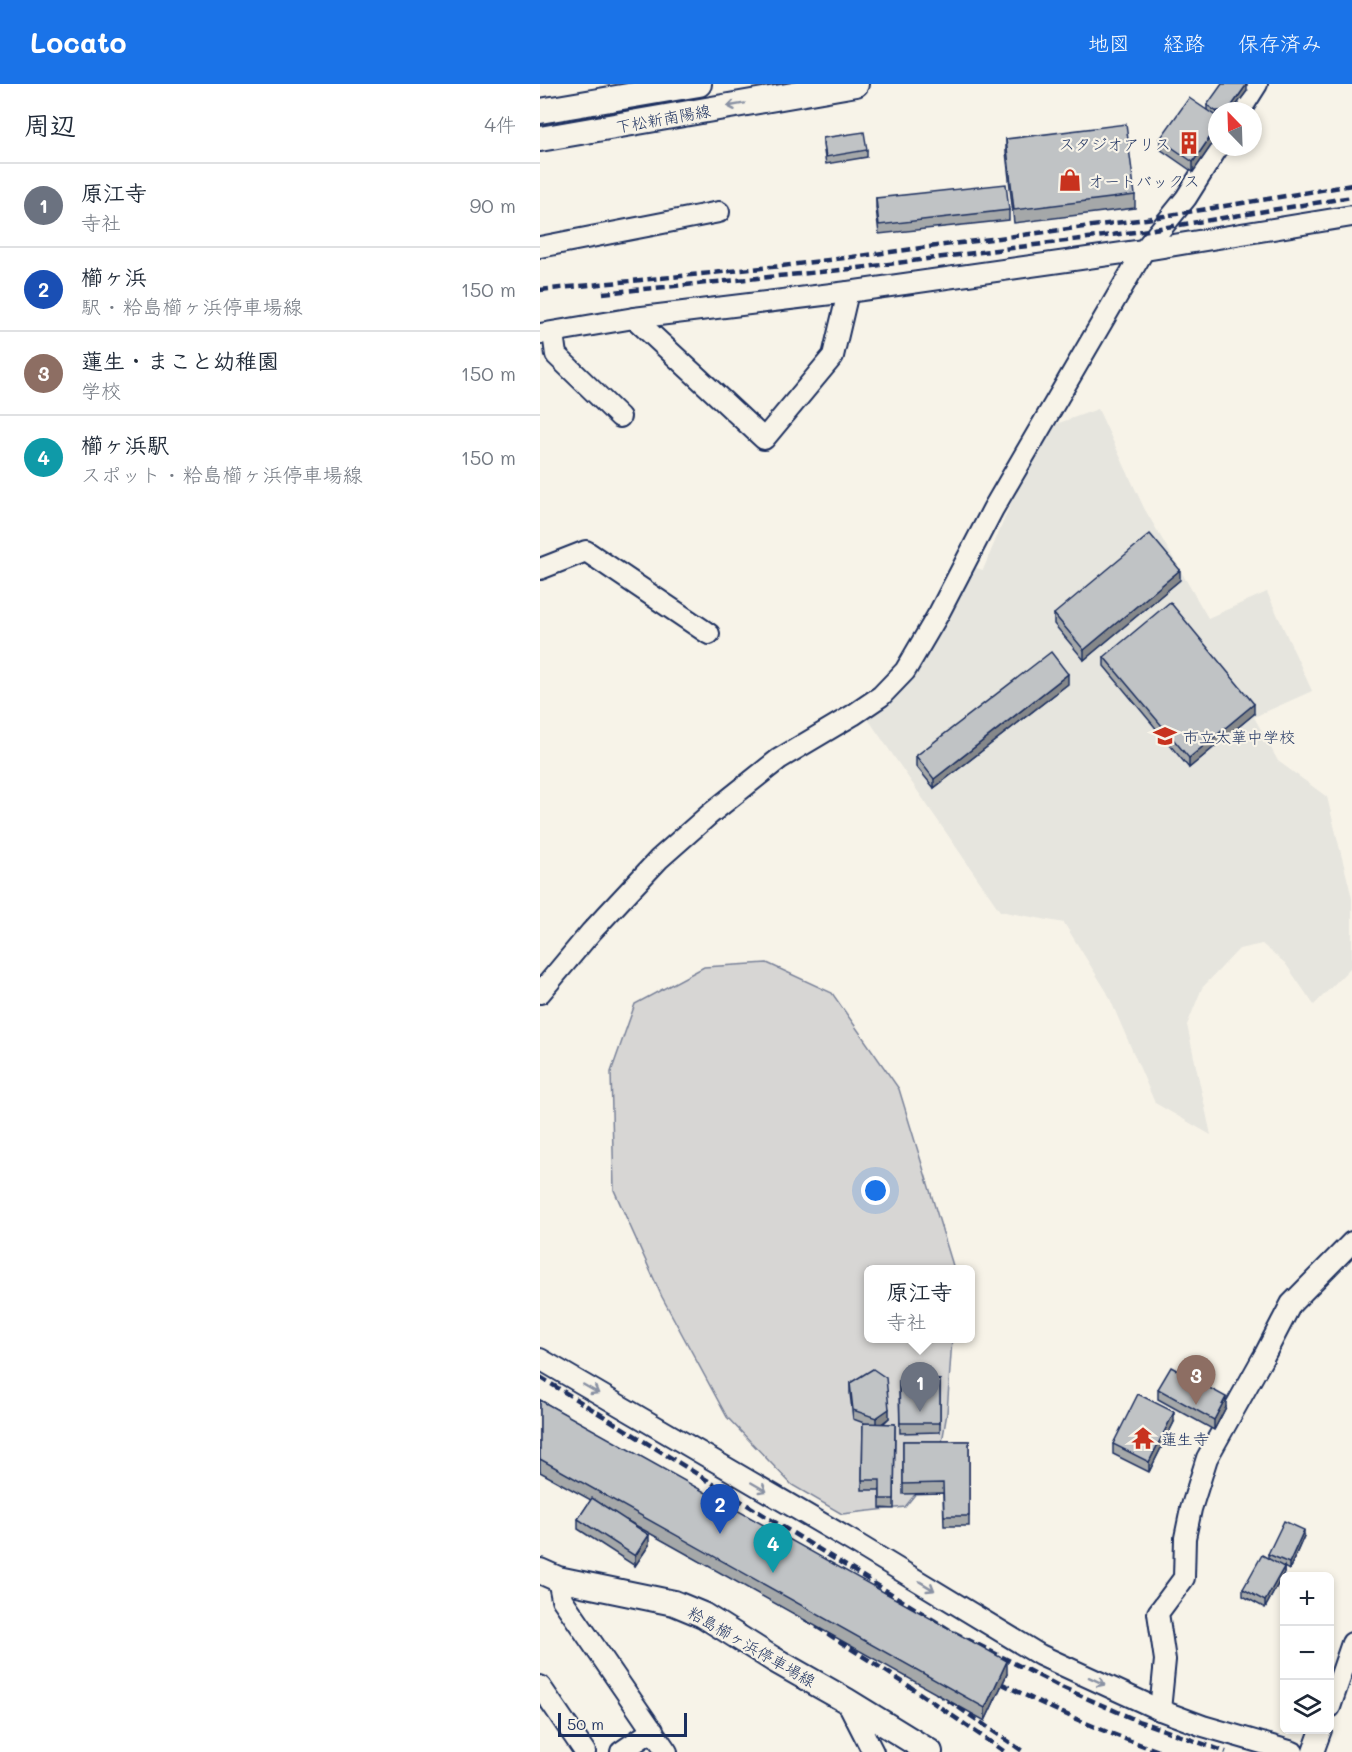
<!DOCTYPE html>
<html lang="ja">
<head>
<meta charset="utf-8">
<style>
	:root { --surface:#fff; --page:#f6f6f7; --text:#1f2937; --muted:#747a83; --line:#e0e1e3; --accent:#1a73e8 }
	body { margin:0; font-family:Mali,"Klee One",sans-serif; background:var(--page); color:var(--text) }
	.controls { position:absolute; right:18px; bottom:18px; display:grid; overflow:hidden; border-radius:9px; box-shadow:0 3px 9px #0003 }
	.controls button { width:54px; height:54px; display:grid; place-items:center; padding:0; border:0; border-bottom:2px solid var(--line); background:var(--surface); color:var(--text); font:30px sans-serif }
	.compass { position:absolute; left:668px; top:18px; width:54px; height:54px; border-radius:50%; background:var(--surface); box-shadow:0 3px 9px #0003; rotate:337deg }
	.scale { position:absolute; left:18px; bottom:15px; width:129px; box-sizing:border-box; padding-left:6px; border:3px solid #1b2f5e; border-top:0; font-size:16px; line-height:21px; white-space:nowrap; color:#1b2f5e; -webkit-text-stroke:4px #f7f3e8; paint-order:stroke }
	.you { position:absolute; left:336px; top:1107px; width:21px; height:21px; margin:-15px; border:4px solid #fff; border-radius:50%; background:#1a73e8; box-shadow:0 0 0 9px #1a73e833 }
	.badge { display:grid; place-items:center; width:39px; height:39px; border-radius:50%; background:var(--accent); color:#fff; font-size:20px; font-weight:700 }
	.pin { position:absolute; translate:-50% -50px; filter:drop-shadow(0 2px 3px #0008) }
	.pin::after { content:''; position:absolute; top:32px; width:21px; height:18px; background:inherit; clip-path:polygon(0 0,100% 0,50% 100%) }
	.popup { position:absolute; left:324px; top:1181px; width:111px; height:78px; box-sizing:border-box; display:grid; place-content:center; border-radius:9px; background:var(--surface); filter:drop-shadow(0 2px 4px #0005); font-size:20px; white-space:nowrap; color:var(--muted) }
	.popup b { font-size:22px; color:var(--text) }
	.popup::after { content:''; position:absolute; left:50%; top:100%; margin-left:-12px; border:12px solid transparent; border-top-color:var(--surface) }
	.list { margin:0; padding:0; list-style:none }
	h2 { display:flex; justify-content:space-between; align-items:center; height:78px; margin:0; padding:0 24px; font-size:26px }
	h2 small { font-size:20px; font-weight:400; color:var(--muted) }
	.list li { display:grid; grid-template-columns:39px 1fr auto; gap:18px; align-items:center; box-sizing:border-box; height:84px; padding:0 24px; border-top:2px solid var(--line) }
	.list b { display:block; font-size:22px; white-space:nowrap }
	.list p { margin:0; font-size:20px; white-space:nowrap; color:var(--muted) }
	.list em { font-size:20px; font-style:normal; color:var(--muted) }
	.icon { flex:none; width:33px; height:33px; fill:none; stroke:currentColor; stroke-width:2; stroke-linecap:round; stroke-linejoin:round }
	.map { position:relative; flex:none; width:812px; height:1668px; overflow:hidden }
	header { display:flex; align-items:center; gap:36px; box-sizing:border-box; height:84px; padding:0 30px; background:var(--accent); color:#fff }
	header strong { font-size:28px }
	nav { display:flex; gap:33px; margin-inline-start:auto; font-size:21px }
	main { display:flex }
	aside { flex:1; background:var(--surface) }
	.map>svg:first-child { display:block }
	.built { fill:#e6e5de }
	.green { fill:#d7d6d4; stroke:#798299; stroke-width:1.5 }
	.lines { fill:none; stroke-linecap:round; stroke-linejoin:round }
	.minor-casing { stroke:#1b2f5e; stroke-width:24 }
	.major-casing { stroke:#1b2f5e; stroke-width:28 }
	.minor { stroke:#f7f3e8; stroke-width:20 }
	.major { stroke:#f7f3e8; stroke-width:24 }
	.rail { stroke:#1b2f5e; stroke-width:4.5; stroke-dasharray:9 4.5; stroke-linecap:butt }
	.wall { fill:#a5a8a9; stroke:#1b2f5e; stroke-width:1.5 }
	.shaded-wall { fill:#86888a; stroke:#1b2f5e; stroke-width:1.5 }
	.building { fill:#c0c3c5; stroke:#1b2f5e; stroke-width:1.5 }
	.oneway { stroke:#8991a3 }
	.labels { text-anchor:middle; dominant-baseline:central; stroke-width:4.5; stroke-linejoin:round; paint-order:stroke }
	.street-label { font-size:16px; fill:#1b2f5e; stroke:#f7f3e8 }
	.poi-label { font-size:16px; fill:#1b2f5e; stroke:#f7f3e8; text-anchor:start }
</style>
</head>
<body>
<header>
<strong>Locato</strong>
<nav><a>地図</a><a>経路</a><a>保存済み</a></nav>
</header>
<main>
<aside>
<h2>周辺<small>4件</small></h2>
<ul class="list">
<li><span class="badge" style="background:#6b7280">1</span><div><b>原江寺</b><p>寺社</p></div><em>90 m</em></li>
<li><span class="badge" style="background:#1a4fb4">2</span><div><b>櫛ヶ浜</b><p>駅 · 粭島櫛ヶ浜停車場線</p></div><em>150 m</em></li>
<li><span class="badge" style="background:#8d6e63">3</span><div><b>蓮生・まこと幼稚園</b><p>学校</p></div><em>150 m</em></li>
<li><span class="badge" style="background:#0f9aa8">4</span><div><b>櫛ヶ浜駅</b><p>スポット · 粭島櫛ヶ浜停車場線</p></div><em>150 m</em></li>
</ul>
</aside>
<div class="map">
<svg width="812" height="1668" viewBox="0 0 812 1668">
	<rect width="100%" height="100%" fill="#f7f3e8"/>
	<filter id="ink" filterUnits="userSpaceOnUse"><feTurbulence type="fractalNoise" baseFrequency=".0167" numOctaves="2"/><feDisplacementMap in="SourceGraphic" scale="12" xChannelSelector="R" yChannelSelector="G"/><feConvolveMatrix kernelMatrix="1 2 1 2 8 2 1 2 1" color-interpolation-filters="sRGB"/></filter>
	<g filter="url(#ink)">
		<path class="built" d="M558,325L604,424L668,534L727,508L772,607L714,633L738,677L787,713L812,814V882L774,921L745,879L722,860L699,865L662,904L647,941L671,1051L615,1019L567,908L524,839L460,827L326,632L399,553L430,482L443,486L502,345Z"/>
		<path class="green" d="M227,879L292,909L359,1005L414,1185L329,1186V1254L412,1255L407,1329L398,1382L365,1423L302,1430L252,1401L187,1333L122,1213L74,1106L71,988L95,920L164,883Z"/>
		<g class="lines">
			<g class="minor-casing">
				<g id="minor">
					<path d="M700,27L717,0"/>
					<path d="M0,163L179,128"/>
					<path d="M94,234L224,355L293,272L308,208"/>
					<path d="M13,249L16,271L80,333"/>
					<path d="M0,250L94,234L308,208L604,166L812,132"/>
					<path d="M0,485L46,467L169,550"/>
					<path d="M0,909L51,848L119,775L170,730L239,675L313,631L341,612L365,587L399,529L453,425L604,166L646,114L678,63"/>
					<path d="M0,1275L317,1460L500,1571L620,1626L663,1642L753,1668"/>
					<path d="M18,1495L22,1515L127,1668"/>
					<path d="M0,1602L45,1668"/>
					<path d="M307,1617L333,1668"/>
					<path d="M790,1623L812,1559"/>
					<path d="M620,1626L625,1576L618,1529L644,1494L645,1454L651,1425L667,1374L724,1272L751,1220L812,1158"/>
					<path d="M81,1668L113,1646"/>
					<path d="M773,1668L781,1646"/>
				</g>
			</g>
			<g class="major-casing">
				<g id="major">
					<path d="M0,27L159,0"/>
					<path d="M0,55L316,0"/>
					<path d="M0,1487L18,1495L134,1519L163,1531L233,1575L307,1617L390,1668"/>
				</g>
			</g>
			<use href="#minor" class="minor"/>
			<use href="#major" class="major"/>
			<g class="rail">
				<path d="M0,206L242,182L606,135L812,101"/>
				<path d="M63,209L311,185L602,147L812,113"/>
				<path d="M0,1293L413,1548L519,1602L598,1637L686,1668"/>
				<path d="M265,1535L372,1604L465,1668"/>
				<path d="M449,1593C505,1622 561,1648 622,1668"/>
				<path d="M396,1608L484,1668"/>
			</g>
		</g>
		<g class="wall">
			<path d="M707,7L692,27H677V53L653,88L620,65V55L667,27V21Z"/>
			<path d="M283,54L327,66V73L286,80L283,61Z"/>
			<path d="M466,55L595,111V124L474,139L466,68Z"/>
			<path d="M336,114L469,126V136L339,150L336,124Z"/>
			<path d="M640,496L544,576L514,540V530Z"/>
			<path d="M564,573L714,630L649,684L564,582Z"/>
			<path d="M528,600L394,704L376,682V672Z"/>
			<path d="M400,1296V1348L360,1349L359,1297Z"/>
			<path d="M310,1299L349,1334L343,1340H355L354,1425L340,1424V1406H322L323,1339H324L313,1335L310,1309Z"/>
			<path d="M618,1305L686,1323L674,1346L618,1315Z"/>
			<path d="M0,1316L467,1590L445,1637L86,1436L109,1461L95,1482L38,1445V1435L51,1416L0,1388Z"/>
			<path d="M634,1338L609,1388L573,1370V1360Z"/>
			<path d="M363,1357H429V1442H404L403,1409L363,1410Z"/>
			<path d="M764,1452L749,1486L744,1483V1489L725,1524L703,1512V1505L728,1475V1470Z"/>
		</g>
		<g class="shaded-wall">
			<path d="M707,0V7L692,27H688Z"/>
			<path d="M677,43V53L653,88V78Z"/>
			<path d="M640,486V496L544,576V566Z"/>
			<path d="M528,590V600L394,704V695Z"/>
			<path d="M714,620V630L649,684V674Z"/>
			<path d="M686,1313V1323L674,1346V1336Z"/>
			<path d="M349,1325V1334L336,1344V1334Z"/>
			<path d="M634,1328V1338L609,1388V1378Z"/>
			<path d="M764,1446V1452L749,1486V1479Z"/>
			<path d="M109,1451V1461L95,1482V1472Z"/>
			<path d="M744,1483V1489L725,1524V1517Z"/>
			<path d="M467,1577V1590L445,1637V1624Z"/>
		</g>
		<g class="building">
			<path d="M682,0H707L688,27H677V28L667,21Z"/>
			<path d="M649,14L677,33V43L653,78L620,55Z"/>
			<path d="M586,40L595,111L474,126L466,55Z"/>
			<path d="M324,48L327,66L286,73L283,54Z"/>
			<path d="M466,100L469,126L339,141L336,114Z"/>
			<path d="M610,450L640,486L544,566L514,530Z"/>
			<path d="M630,518L714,620L649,674L564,573Z"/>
			<path d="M511,568L528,590L394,695L376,672Z"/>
			<path d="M631,1283L686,1313L674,1336L618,1305Z"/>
			<path d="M333,1285L346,1294L349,1325L336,1334L313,1326L310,1299Z"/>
			<path d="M400,1296V1339H360L359,1297Z"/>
			<path d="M598,1310L634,1328L609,1378L573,1360Z"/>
			<path d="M0,1316L467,1577L445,1624L0,1375Z"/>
			<path d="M323,1339L355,1340L354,1415H340V1396H322Z"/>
			<path d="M363,1357H429V1432H404L403,1399L363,1400Z"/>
			<path d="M52,1414L109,1451L95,1472L38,1435Z"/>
			<path d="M744,1437L764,1446L749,1479L728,1470Z"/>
			<path d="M722,1471L744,1483L725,1517L703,1505Z"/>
		</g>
		<defs><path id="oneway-shaft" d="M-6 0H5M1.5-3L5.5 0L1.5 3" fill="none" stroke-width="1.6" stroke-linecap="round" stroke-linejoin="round" transform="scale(1.5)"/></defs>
		<g class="oneway">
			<use href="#oneway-shaft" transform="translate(196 21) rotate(170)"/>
			<use href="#oneway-shaft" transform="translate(51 1305) rotate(30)"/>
			<use href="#oneway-shaft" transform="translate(219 1403) rotate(30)"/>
			<use href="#oneway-shaft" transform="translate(387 1502) rotate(31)"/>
			<use href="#oneway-shaft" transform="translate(557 1597) rotate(25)"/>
		</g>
	</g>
	<defs>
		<g id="building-bare" transform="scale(1.8)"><path d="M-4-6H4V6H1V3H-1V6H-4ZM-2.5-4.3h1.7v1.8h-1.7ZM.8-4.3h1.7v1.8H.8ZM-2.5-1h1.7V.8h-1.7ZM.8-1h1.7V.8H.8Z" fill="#c8321e" stroke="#f7f3e8" stroke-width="2.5" paint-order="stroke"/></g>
		<g id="shop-bare" transform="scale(1.8)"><path d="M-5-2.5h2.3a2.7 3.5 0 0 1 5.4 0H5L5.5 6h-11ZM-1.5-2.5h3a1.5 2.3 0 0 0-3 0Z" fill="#c8321e" stroke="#f7f3e8" stroke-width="2.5" paint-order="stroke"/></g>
		<g id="school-bare" transform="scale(1.8)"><path d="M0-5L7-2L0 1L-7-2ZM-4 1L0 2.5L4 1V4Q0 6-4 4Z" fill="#c8321e" stroke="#f7f3e8" stroke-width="2.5" paint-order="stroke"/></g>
		<g id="temple-bare" transform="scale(1.8)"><path d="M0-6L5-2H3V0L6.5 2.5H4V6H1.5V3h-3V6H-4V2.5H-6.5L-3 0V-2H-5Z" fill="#c8321e" stroke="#f7f3e8" stroke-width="2.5" paint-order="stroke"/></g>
	</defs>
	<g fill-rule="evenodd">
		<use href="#building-bare" x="649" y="59"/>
		<use href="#shop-bare" x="530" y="96"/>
		<use href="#school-bare" x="625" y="652"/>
		<use href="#temple-bare" x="603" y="1354"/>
	</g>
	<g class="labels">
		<g class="street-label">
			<text transform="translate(123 34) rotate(-10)">下松新南陽線</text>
			<text transform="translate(212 1562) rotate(30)">粭島櫛ヶ浜停車場線</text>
		</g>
		<g class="poi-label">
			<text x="631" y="59" text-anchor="end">スタジオアリス</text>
			<text x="548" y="96">オートバックス</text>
			<text x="643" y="652">市立太華中学校</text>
			<text x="621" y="1354">蓮生寺</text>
		</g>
	</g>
</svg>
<div class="controls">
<button>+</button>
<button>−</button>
<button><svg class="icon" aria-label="layers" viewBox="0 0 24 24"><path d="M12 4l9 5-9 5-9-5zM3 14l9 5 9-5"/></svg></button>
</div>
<svg class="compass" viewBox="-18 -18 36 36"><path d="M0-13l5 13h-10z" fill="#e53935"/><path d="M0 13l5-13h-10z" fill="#747a83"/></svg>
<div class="scale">50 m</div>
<div class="you"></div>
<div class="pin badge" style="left:380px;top:1328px;background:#6b7280">1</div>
<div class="popup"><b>原江寺</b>寺社</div>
<div class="pin badge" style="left:180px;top:1450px;background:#1a4fb4">2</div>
<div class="pin badge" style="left:656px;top:1321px;background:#8d6e63">3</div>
<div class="pin badge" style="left:233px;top:1489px;background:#0f9aa8">4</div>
</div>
</main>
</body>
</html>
